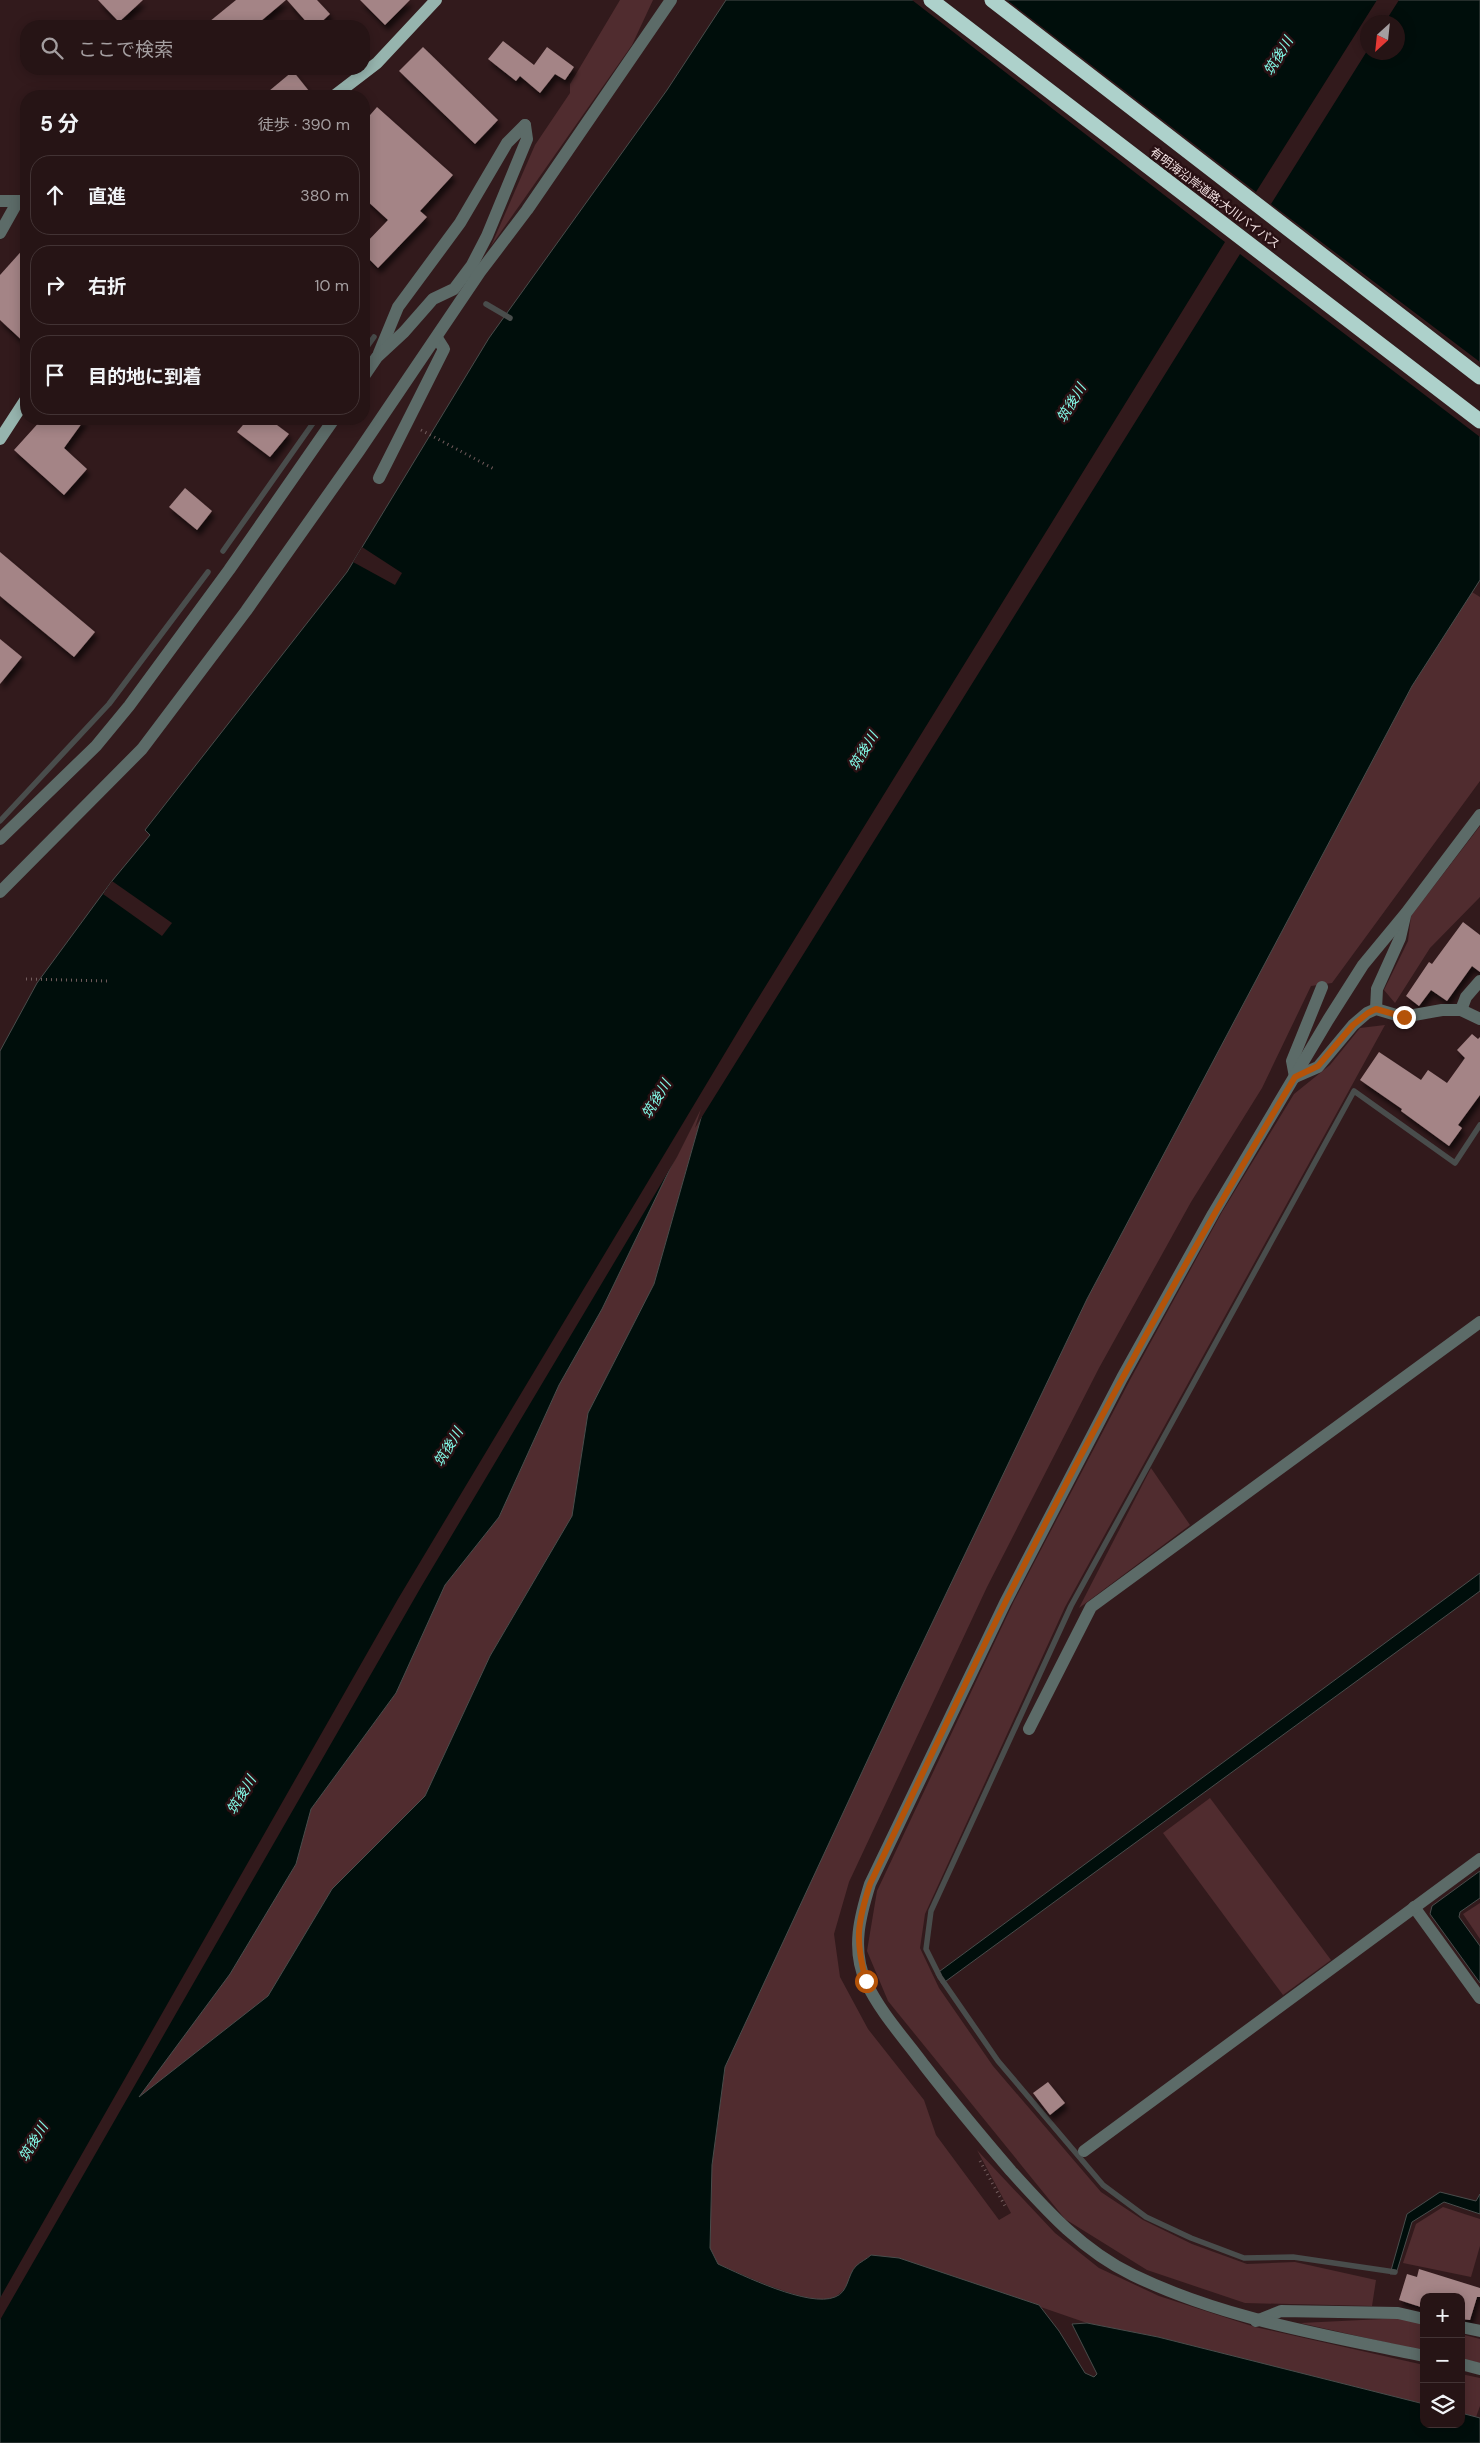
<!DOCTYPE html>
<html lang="ja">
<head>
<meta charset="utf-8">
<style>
	:root { --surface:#261415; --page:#322122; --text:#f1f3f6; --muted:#a49ea0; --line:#423334 }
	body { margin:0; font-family:"DM Sans","Noto Sans JP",sans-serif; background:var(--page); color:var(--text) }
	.controls { position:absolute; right:15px; bottom:15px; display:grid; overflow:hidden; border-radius:10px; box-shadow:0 2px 12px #0003 }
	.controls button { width:45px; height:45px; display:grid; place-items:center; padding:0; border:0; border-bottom:1px solid var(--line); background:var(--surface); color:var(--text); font:25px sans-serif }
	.compass { position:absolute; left:1360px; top:15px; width:45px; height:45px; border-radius:50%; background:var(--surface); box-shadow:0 2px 12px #0003; rotate:207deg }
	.stop { position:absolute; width:15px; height:15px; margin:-11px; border:4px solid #b45309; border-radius:50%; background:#fff }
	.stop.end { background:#b45309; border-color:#fff; box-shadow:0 1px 5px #0008 }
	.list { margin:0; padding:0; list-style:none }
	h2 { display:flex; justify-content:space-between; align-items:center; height:65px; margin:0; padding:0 20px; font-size:21px }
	h2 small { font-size:16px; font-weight:400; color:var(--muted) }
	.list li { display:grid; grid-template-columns:32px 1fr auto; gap:15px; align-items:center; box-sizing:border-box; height:80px; margin:0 10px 10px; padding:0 10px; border:1px solid var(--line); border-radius:20px }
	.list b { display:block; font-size:19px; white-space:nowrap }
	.list em { font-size:16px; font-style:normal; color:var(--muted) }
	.icon { flex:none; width:28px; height:28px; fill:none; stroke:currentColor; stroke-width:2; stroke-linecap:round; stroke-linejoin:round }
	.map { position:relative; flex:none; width:1480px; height:2443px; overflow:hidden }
	.search { position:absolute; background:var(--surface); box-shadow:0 2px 12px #0003; left:20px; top:20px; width:350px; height:55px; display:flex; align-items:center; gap:12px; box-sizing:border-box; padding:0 18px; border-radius:20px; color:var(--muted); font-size:19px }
	.panel { position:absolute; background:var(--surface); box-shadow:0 2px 12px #0003; left:20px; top:90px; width:350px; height:335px; border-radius:20px }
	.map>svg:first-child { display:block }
	.green { fill:#502c2f }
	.water { fill:#000e0b; stroke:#494d4c; fill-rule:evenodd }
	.pier { fill:#321a1c }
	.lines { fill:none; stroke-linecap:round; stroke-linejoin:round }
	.stream { stroke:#494d4c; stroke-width:5.5 }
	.building { fill:#a48486; filter:url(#shadow) }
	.path { stroke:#725c5d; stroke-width:3; stroke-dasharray:1 4; stroke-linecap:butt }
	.minor { stroke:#5c6b68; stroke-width:12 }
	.major { stroke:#96b4ae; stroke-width:12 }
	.highway { stroke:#add1cb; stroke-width:15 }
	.route { stroke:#b45309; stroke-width:6 }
	.labels { text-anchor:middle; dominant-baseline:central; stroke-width:5; stroke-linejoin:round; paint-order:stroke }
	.street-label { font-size:12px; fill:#f3e1e2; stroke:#281013 }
	.water-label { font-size:14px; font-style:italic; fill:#83fae8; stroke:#281013 }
</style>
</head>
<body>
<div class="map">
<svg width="1480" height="2443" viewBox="0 0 1480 2443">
	<defs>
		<filter id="shadow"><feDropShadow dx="3" dy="5.5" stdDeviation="2.5" flood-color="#0009"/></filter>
	</defs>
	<rect width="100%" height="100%" fill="#321a1c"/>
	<g class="green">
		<path d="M620,0H653L632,45L491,246L535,145L570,93V84Z"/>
		<path d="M1472,592L1480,597V781L1332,983L1311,986L1262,1088L1191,1202L1099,1368L987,1587L849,1882L834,1934L840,1977L868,2029L924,2100L936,2135L999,2220L1011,2213L977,2150L1055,2233L1099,2268L1159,2296L1255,2327L1424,2365V2404L1158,2337L1087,2323L899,2258L855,2267C851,2278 847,2289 836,2296C815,2310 740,2273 718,2264L710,2248L712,2165L725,2067L902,1686L1087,1299L1412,686Z"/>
		<path d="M1480,826V897L1430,948L1395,1003L1384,990L1408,941L1411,916Z"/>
		<path d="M1385,1025L1065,1607L925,1914L920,1948L939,1988L993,2066L1101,2192L1143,2220L1192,2244L1247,2264L1295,2262L1376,2280L1372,2306L1245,2303L1147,2270L1065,2219L888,2001L867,1951L877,1891L1014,1601L1131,1378L1222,1212L1294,1094L1330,1065L1360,1028Z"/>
		<path d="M711,1082L654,1284L588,1413L572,1516L490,1656L425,1796L332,1889L268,1996L137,2099L230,1973L296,1864L311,1809L396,1693L445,1585L499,1517L559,1385L602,1309Z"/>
		<path d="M1151,1468L1190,1525L1079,1608Z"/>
		<path d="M1210,1798L1331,1960L1283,1995L1163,1833Z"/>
		<path d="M1480,1903V1939L1463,1914Z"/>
		<path d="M1443,2207L1480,2219V2246L1471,2277L1403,2263L1416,2224Z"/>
		<path d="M1403,2318L1424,2324V2351L1300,2323Z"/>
		<path d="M1461,2334L1480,2339V2363L1461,2359Z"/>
		<path d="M1461,2374L1480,2378V2406L1476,2417L1461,2413Z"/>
	</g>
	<g class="water">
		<path d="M726,0H1480V580L1412,686L1087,1299L902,1686L725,2067L712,2165L710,2248L718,2264C742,2275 809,2308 835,2297C849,2292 847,2275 856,2266C860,2262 867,2259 871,2255L899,2258L1039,2305L1059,2331L1085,2373L1094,2377L1097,2374L1072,2324L1087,2323L1158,2337L1424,2404V2424H1461V2413L1480,2418V2443H0V1051L37,983L112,881L150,835L145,830L347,572L489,338L667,90ZM1368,22H1398V52H1368ZM710,1086L654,1284L588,1413L572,1516L490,1656L425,1796L332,1889L268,1996L139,2097L230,1974L296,1864L311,1809L396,1693L445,1585L499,1517L559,1385L602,1309Z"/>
		<path d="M1480,1573V1591L942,1984L936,1974Z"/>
		<path d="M1480,1871V1898L1460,1912L1459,1917L1480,1946V1983L1430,1914L1432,1906Z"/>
		<path d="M1440,2192L1476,2201L1480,2194V2214L1444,2202L1412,2222L1396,2274H1390L1407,2214Z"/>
	</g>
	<g class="pier">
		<path d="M912,0H1007L1256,192L1377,0H1399L1385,22H1368L1367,51L1271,204L1480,362V437L1240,254L695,1128L701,1109L677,1157L421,1587L0,2320V2298L398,1599L749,1013L1225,242Z"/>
		<path d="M362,547L402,573L395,585L353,562Z"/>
		<path d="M112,881L172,923L162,936L103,894Z"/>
	</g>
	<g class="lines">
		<g class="stream">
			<path d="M486,304L510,318"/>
			<path d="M364,351L374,337"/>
			<path d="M223,551L316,419"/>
			<path d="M0,821L109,704L208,572"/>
			<path d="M1395,2272L1293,2257L1244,2258L1191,2238L1146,2217L1103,2185L998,2061L940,1977L926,1949L931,1911L1071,1606L1354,1091L1455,1163L1480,1125"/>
		</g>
	</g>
	<g class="building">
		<path d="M98,0H143L119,22Z"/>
		<path d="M236,0H286L255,26H204Z"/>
		<path d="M287,0H317L330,14L317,26H310Z"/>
		<path d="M360,0H410L385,25Z"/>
		<path d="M503,41L534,65L547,47L574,67L565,80L555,74L540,93L520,76L516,81L488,59Z"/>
		<path d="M423,47L498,120L475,144L399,71Z"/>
		<path d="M293,71L313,96H263Z"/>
		<path d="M377,107L453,175L420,211L427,217L378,268L364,254V245L388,220L364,198V122Z"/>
		<path d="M26,246V344L0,320V275Z"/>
		<path d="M42,419H85L64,448L87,469L64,495L14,450Z"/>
		<path d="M248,419H269L289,434L270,457L237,432Z"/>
		<path d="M185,488L212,511L197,530L169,507Z"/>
		<path d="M0,552L95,632L74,657L0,596Z"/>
		<path d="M0,639L22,657L0,684Z"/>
		<path d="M1463,922L1480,935V972L1472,966L1447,1001L1431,990L1419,1006L1406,996L1429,962L1432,964Z"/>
		<path d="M1472,1034L1478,1039L1480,1037V1095L1458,1125L1462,1128L1449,1146L1401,1111L1402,1109L1360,1080L1379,1052L1421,1080L1428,1070L1447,1083L1465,1058L1457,1050Z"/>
		<path d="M1048,2082L1065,2103L1050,2115L1033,2093Z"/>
		<path d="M1419,2269L1480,2288V2297H1477L1470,2320L1461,2319V2297H1424V2308L1399,2300L1407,2274L1417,2277Z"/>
	</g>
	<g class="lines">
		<g class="path">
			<path d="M421,430L494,469"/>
			<path d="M26,979L107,981"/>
			<path d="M980,2161L1005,2206"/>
		</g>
		<g class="minor">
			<path d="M0,201H24"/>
			<path d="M0,233L18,201"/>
			<path d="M379,353L398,307L460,223L507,143L525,125"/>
			<path d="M364,376L377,357L404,332L433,299L454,289L472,265L487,236L527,139L525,125"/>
			<path d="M379,478L444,349L437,338"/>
			<path d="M0,839L96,746L129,706L229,570L334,419"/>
			<path d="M0,892L142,749L246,611L359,451L480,272L527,210L671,0"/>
			<path d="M1376,1009L1377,989L1400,938L1405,916"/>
			<path d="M1461,1010L1466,997L1480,981"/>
			<path d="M1295,1077L1318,1067L1353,1025L1367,1013L1376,1009L1403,1017L1442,1010H1461L1480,1019"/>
			<path d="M1295,1077L1292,1061L1322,987"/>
			<path d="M1029,1729L1091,1607L1480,1322"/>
			<path d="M1414,1907L1480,1998"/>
			<path d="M1084,2151L1480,1859"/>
			<path d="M1256,2321L1281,2311L1398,2313L1424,2319"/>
			<path d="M1461,2327L1480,2331"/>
			<path d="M1424,2356C1325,2335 1224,2319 1133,2275C1083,2251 1047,2211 1011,2171C981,2136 952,2101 924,2065C904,2038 880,2012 866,1982C851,1949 860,1916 870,1884L1005,1603L1122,1378L1213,1214L1328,1020L1363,965L1406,913L1480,815"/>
			<path d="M1461,2364L1480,2369"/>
		</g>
		<g class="major">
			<path d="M334,96L377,63L436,0"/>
			<path d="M0,439L26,399"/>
		</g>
		<g class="highway">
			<path d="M931,0L1480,421"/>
			<path d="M992,0L1480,377"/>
		</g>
	</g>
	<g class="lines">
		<path class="route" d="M866,1981C855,1940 857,1924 870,1884C915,1790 959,1695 1005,1603C1095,1423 1192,1248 1295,1077L1318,1066L1353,1025L1368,1013L1376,1009L1404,1017"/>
	</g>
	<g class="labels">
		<g class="street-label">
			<text transform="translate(1215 198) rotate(37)">有明海沿岸道路;大川バイパス</text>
		</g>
		<g class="water-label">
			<text transform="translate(1278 56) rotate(-59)">筑後川</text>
			<text transform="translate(1071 403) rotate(-59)">筑後川</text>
			<text transform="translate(863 751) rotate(-59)">筑後川</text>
			<text transform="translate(656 1099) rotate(-59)">筑後川</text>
			<text transform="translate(448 1447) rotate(-59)">筑後川</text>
			<text transform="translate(241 1795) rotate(-59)">筑後川</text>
			<text transform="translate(33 2142) rotate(-59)">筑後川</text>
		</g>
	</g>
</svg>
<div class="controls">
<button>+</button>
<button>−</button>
<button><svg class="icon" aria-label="layers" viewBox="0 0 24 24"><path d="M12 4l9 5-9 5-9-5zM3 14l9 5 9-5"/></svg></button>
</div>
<svg class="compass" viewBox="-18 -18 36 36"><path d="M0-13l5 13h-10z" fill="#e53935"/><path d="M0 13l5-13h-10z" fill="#a49ea0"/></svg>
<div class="stop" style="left:866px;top:1981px"></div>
<div class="stop end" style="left:1404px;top:1017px"></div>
<div class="search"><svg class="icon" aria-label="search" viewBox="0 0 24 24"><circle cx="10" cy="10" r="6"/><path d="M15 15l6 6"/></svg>ここで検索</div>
<section class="panel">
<h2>5 分<small>徒歩 · 390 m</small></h2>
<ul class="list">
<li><svg class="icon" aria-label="ahead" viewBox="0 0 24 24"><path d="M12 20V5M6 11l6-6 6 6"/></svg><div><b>直進</b></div><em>380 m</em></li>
<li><svg class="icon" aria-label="right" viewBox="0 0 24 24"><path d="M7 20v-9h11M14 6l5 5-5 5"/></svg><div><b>右折</b></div><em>10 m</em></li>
<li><svg class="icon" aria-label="arrive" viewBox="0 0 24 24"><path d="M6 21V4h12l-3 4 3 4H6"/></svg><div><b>目的地に到着</b></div></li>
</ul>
</section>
</div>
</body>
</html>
